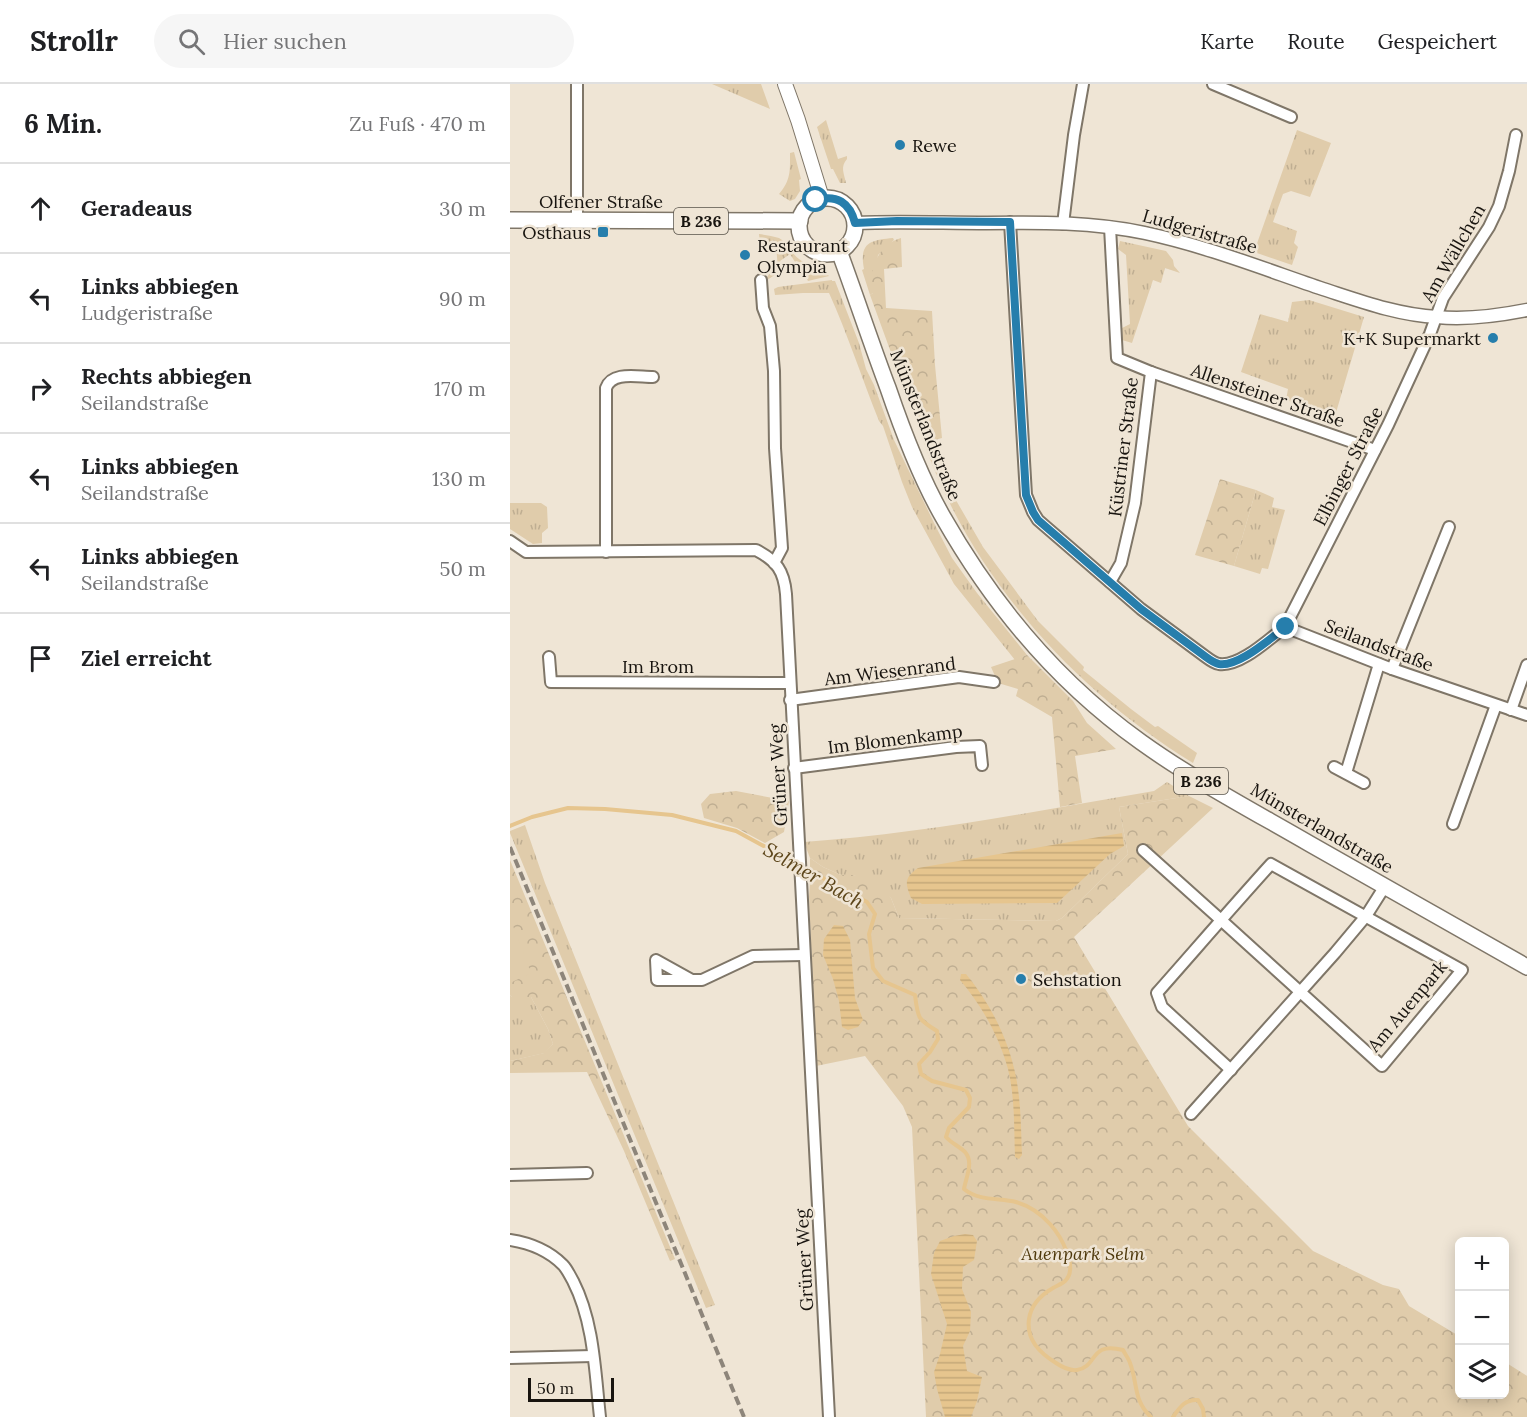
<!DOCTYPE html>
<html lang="de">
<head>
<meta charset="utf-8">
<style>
	:root { --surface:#fff; --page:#f6f6f6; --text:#202124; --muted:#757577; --line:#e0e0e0 }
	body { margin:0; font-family:Lora,serif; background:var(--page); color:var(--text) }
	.controls { position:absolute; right:18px; bottom:18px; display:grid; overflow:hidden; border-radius:9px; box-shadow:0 3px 15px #0003 }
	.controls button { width:54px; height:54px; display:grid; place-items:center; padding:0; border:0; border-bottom:2px solid var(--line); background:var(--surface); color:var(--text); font:30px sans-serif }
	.scale { position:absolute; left:18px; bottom:15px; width:86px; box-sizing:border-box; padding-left:6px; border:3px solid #18140f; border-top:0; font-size:16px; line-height:21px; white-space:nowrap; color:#18140f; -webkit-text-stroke:4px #efe5d5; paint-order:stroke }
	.stop { position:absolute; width:18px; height:18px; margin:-14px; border:4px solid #267eac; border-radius:50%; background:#fff }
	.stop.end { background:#267eac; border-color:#fff; box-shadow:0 2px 6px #0008 }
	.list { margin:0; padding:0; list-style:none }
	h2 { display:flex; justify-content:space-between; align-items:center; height:78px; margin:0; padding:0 24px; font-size:26px }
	h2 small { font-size:20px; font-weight:400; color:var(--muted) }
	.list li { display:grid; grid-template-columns:39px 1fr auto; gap:18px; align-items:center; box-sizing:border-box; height:90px; padding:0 24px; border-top:2px solid var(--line) }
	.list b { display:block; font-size:22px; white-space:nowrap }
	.list p { margin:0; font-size:20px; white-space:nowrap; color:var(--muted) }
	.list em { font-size:20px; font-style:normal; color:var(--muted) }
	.icon { flex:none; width:33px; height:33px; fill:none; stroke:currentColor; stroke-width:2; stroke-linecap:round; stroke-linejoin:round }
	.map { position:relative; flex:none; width:1017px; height:1333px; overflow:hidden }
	header { display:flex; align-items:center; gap:36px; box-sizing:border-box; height:84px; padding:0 30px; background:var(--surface); border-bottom:2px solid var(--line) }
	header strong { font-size:28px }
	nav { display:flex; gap:33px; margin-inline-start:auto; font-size:21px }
	.search { width:420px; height:54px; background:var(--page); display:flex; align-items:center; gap:15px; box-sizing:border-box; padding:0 21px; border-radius:33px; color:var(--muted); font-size:22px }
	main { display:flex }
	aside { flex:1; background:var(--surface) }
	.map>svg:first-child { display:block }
	.grass { fill:url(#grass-tufts) }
	.forest { fill:url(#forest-crowns) }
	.pitch { fill:#e0ccab }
	.water { fill:url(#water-rules) }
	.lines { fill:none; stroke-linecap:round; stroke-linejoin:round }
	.stream { stroke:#e6c58e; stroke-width:4 }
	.minor-casing { stroke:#7f7668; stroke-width:14 }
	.tertiary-casing { stroke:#7f7668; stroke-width:15 }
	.secondary-casing { stroke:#7f7668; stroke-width:16 }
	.primary-casing { stroke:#7f7668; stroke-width:18 }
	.minor { stroke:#fff; stroke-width:10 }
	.tertiary { stroke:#fff; stroke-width:12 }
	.secondary { stroke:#fff; stroke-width:14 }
	.primary { stroke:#fff; stroke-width:15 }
	.rail { stroke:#8d857a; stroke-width:4; stroke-dasharray:9 4.5; stroke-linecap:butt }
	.route { stroke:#267eac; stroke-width:8 }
	.poi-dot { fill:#267eac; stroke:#efe5d5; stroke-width:2 }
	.labels { text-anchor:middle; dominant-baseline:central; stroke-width:5; stroke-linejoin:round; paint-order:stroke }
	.shield { fill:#efe5d5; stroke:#58534a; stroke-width:1.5 }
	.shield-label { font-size:16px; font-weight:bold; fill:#18140f }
	.poi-label { font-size:18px; fill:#18140f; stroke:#efe5d5; text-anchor:start }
	.street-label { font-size:18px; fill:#18140f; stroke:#efe5d5 }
	.park-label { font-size:18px; font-style:italic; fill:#4e380b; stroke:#efe5d5 }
	.water-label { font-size:20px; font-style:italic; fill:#5d461b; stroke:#efe5d5 }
</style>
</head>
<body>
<header>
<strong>Strollr</strong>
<div class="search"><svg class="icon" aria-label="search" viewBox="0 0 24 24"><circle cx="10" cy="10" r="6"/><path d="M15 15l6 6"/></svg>Hier suchen</div>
<nav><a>Karte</a><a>Route</a><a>Gespeichert</a></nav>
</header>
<main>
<aside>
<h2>6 Min.<small>Zu Fuß · 470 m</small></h2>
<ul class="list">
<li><svg class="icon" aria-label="ahead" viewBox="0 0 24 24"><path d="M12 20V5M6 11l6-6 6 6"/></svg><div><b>Geradeaus</b></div><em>30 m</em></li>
<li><svg class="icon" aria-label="left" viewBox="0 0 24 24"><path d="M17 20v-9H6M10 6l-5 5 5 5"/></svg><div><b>Links abbiegen</b><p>Ludgeristraße</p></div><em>90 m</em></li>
<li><svg class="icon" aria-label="right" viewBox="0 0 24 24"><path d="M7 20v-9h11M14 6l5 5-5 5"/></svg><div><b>Rechts abbiegen</b><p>Seilandstraße</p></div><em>170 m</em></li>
<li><svg class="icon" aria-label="left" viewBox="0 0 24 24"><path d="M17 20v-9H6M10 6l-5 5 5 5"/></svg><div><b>Links abbiegen</b><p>Seilandstraße</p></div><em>130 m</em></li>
<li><svg class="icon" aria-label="left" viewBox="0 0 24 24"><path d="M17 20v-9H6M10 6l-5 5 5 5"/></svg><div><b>Links abbiegen</b><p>Seilandstraße</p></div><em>50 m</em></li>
<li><svg class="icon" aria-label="arrive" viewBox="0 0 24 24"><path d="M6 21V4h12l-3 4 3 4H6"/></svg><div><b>Ziel erreicht</b></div></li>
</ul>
</aside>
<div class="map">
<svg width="1017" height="1333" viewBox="0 0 1017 1333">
	<defs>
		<pattern id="grass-tufts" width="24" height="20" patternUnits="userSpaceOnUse" patternTransform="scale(1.5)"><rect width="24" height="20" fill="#e0ccab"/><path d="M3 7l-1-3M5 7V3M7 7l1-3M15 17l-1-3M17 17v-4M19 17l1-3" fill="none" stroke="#bfae92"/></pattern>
		<pattern id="forest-crowns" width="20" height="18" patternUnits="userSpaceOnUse" patternTransform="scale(1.5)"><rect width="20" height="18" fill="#e0ccab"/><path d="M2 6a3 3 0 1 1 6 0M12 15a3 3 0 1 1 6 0" fill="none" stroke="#bfae92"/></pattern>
		<pattern id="water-rules" width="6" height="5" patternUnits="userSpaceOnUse" patternTransform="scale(1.5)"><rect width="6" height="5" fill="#e6c58e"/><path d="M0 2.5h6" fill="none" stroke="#c5a879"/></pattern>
	</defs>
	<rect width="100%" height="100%" fill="#efe5d5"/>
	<g class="grass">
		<path d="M202,0H251L260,25Z"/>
		<path d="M316,36L328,75L337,72V75C330,83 334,89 336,99H330L323,85H321L307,43Z"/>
		<path d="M787,46L821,59L800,113L781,107L773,110L763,138L787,147L784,159L788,163L782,181L744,168Z"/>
		<path d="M284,68L291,95L289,96L290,107L285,115L280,117L269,110C281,96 280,87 280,69Z"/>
		<path d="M249,150C256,151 263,152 269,154C278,159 281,169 289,175C299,183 311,183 319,192L298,197L287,177L285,178L280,170L270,177L274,185L254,198V195L258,192L260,186L268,185L266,161H250Z"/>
		<path d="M383,154L384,156L368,171L363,209L360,211L352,186L354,185C349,159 360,156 383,154Z"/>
		<path d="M610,157L656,167L663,176L664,182L670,189L655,184L651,199L643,196L622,259L612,256L610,245L620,240L616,171L608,165Z"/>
		<path d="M322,196V197H325L349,259L356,285L364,301L384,356L426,443L442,474L467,509L517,571L505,576L444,500L402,423L392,398L373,342L369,337C352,295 338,251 319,209H293L265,211L264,205L268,203Z"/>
		<path d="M799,216L854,233L825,332L776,316L778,305L731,288L750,230L778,238L782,218Z"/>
		<path d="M420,358L422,366L443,411L473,463L528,537L574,583L573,586L621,625L645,643L648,642L687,669L683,679C564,606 461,492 414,359Z"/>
		<path d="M746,406L764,414L762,423L775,426L758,485L752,484L750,490L724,482Z"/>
		<path d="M0,419H31L37,423L38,444L32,449V459L23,460L0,445Z"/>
		<path d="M657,698L679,712L609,723L618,770L552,834L546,837L389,834L381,814L344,791H331L313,783L300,774L294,758C411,750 527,727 644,707Z"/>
		<path d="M15,741L35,799L205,1221L196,1224L0,749V747Z"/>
		<path d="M0,911L2,913H21L38,945L43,960L35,969L0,977Z"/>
	</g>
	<g class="forest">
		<path d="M391,154L392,183L374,185L376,224L422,227L425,281L432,354L414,359L360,211L363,209C357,188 368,160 391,154Z"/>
		<path d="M710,395L746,406L724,482L685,471Z"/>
		<path d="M517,571L563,617L577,639L606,665L565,672L572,719L550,723L542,633L506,612L508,605L488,599L481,583Z"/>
		<path d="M226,707L279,717L274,748L255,759L227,744L194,734L191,720L200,710Z"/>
		<path d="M679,712L703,724L564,853L678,1042L803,1167L873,1201L889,1205L899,1222L949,1252L950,1310H994L995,1278L1017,1292V1333H416L402,1043L393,1022L355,972L306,982L299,812L300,798V774L313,783L331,791H344L362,797L381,814L389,834L546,837L552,834L618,770L609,723Z"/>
		<path d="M0,776L165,1175L160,1177L114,1067L77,988L0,989V977L34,969L43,960L38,945L21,913H2L0,911Z"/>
	</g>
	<path class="pitch" d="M0,834L21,889L0,899Z"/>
	<g class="water">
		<path d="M612,749L614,762L600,770L547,819L412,820L401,814C395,799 394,794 408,784Z"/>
		<path d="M324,841L333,842L340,856L345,914L353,936L348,943L338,946L332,943L329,917L323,895L313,871L314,855Z"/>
		<path d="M451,890H456C480,919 499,956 506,993C511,1018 511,1045 512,1071L509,1075L505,1073C504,1044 505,1013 498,985C489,952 472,922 450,896Z"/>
		<path d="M455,1150L463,1151L467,1157L464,1176L453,1183L452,1205L461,1228L460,1247L453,1262L457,1287L472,1293L467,1317L461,1333H435L427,1305L424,1288L430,1270L437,1240L421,1190L424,1169L430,1157L444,1152Z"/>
	</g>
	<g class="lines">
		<g class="stream">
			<path d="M0,742L22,733L58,724L95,725L162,731L226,747L357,818L365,830L359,850L363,884L373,897L405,911C408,934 407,935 427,947L428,955L420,968L409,980L411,990L422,997L456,1006L460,1014L459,1023L439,1044L436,1053C441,1059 449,1062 455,1068C464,1078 456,1093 454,1105C468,1117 489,1114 506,1118C519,1122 531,1130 540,1140C551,1152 569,1184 555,1197C552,1200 546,1202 543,1204C531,1211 521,1221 519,1235C516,1256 530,1269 546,1279C552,1283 559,1287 567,1286C588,1283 579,1257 613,1266C615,1270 619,1275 620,1279C628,1300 623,1316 641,1333"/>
			<path d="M663,1333C670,1323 675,1315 688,1316L693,1325L694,1333"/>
		</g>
		<g class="minor-casing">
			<g id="minor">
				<path d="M67,0V137"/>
				<path d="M703,0L781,33"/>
				<path d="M500,138L516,411L523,428L528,436L631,525L696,573C700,576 704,579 709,580C730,583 759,555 775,543L882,585L1017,631"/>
				<path d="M553,140L564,51L573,0"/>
				<path d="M251,196L253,224L260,242L264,287L265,364L272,464L264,479"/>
				<path d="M641,288L865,366"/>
				<path d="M0,457L16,468L246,466C267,477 274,487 276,510L319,1333"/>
				<path d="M96,468V304C102,287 127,293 143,293"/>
				<path d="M600,498L611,479L625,419L641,288L607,274L600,143"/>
				<path d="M775,543L878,341L920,250L933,214L979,143L989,122L999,87L1006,51"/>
				<path d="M39,573L41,598L279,599"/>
				<path d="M882,585L939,443"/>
				<path d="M280,616L449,593L484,598"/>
				<path d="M1001,626L1017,581"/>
				<path d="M824,683L854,699"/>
				<path d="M284,684L446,663L470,662L472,681"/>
				<path d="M836,689L869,580"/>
				<path d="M943,740L986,621"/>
				<path d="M633,766L711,836L872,982L952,886L761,780C723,822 685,866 647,909L652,923L721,986"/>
				<path d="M182,896H147L146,876L182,896H192L243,872L294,871"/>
				<path d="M681,1030L825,869L856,832L875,802"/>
				<path d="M0,1091L77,1089"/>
				<path d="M0,1156C20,1159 39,1167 53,1181C57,1185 60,1192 63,1197C84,1238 85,1288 90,1333"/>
				<path d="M0,1274L83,1272"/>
			</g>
		</g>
		<g class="tertiary-casing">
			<path id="tertiary" d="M345,139C389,137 433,139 477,139C530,138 583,138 635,149C696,162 754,185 813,205C850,217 888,231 927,233C957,236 987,232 1017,226"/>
		</g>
		<g class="secondary-casing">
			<path id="secondary" d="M275,0L288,36L312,114"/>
		</g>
		<g class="primary-casing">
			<g id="primary">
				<circle cx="317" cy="142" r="28"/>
				<path d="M0,136L290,137"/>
				<path d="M329,167C346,213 361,259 378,304C393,348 410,393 433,433C483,521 548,599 631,658C684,696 743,727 800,760C872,801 945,842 1017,883"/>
			</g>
		</g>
		<use href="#minor" class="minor"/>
		<use href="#tertiary" class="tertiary"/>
		<use href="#secondary" class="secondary"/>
		<use href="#primary" class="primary"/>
		<path class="rail" d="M0,763L234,1333"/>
	</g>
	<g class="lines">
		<path class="route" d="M306,116C327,110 340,119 345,139L387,137L500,138L516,411L523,428L528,436L631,525L696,573C700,576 704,579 709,580C729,583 759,555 776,543"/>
	</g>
	<g class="poi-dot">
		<circle cx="390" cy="61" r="6"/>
		<rect x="87" y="142" width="12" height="12" rx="3"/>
		<circle cx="235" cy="171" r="6"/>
		<circle cx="983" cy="254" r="6"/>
		<circle cx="511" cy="895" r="6"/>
	</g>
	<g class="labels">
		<g class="shield">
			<rect x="164" y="124" width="54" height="26" rx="4.5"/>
			<rect x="664" y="684" width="54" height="26" rx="4.5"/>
		</g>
		<g class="shield-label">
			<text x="191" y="137">B 236</text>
			<text x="691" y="697">B 236</text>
		</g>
		<g class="poi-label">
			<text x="402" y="61">Rewe</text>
			<text x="81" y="148" text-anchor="end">Osthaus</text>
			<text x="247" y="161">Restaurant<tspan x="247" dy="21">Olympia</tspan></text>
			<text x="971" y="254" text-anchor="end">K+K Supermarkt</text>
			<text x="523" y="895">Sehstation</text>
		</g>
		<g class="street-label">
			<text x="91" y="117">Olfener Straße</text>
			<text transform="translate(690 147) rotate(16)">Ludgeristraße</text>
			<text transform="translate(943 169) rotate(-60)">Am Wällchen</text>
			<text transform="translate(758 311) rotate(19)">Allensteiner Straße</text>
			<text transform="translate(416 341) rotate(68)">Münsterlandstraße</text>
			<text transform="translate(613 363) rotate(-83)">Küstriner Straße</text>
			<text transform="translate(838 382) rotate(-63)">Elbinger Straße</text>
			<text transform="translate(869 561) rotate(21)">Seilandstraße</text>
			<text x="148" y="582">Im Brom</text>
			<text transform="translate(380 587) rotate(-7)">Am Wiesenrand</text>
			<text transform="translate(385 655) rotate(-7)">Im Blomenkamp</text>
			<text transform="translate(268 691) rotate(-93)">Grüner Weg</text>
			<text transform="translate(812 744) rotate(30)">Münsterlandstraße</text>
			<text transform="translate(897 922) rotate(-50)">Am Auenpark</text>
			<text transform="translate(294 1176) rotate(-93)">Grüner Weg</text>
		</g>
		<g class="park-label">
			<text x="573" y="1169">Auenpark Selm</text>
		</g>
		<g class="water-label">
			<text transform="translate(304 791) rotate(30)">Selmer Bach</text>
		</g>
	</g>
</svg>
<div class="controls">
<button>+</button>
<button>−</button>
<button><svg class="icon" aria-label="layers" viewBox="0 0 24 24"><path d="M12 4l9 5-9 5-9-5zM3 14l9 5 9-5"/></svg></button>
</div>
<div class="scale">50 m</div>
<div class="stop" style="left:306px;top:116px"></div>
<div class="stop end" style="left:776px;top:543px"></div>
</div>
</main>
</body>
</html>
